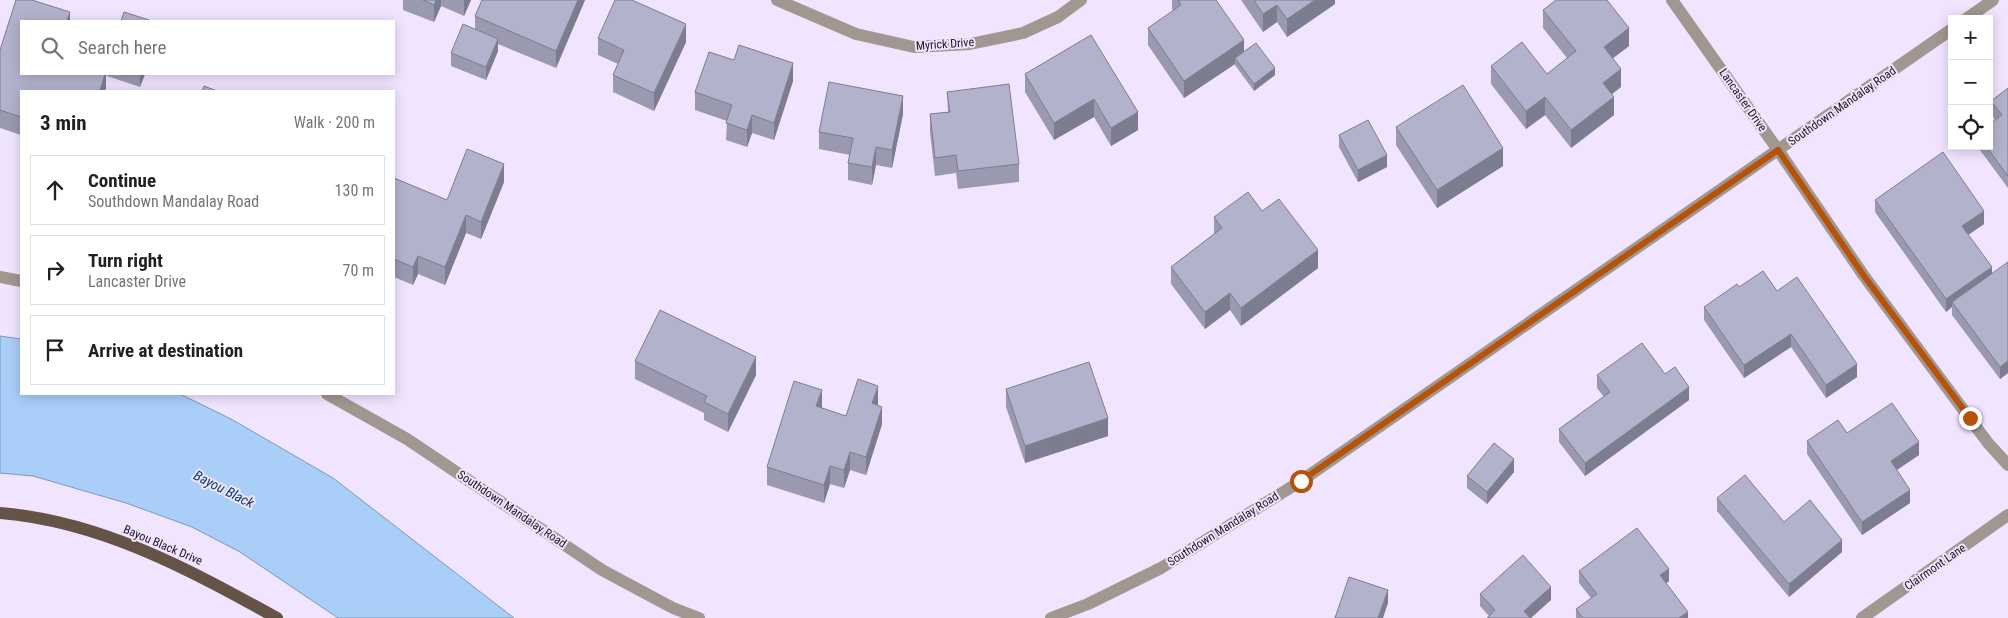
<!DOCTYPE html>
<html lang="en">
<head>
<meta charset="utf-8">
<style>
	:root { --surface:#fff; --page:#f6f6f6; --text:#202124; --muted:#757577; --line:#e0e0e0 }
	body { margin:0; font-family:"Roboto Condensed",sans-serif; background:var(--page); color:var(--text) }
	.controls { position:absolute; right:15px; top:15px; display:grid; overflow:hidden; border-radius:0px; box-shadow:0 2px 12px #0003 }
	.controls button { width:45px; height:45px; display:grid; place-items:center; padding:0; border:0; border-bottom:1px solid var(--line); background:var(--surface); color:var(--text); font:25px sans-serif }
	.stop { position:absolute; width:15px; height:15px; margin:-11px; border:4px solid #b45309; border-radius:50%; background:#fff }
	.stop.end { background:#b45309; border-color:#fff; box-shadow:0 1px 5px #0008 }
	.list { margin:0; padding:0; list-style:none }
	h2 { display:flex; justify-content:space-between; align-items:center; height:65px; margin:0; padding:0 20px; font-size:21px }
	h2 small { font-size:16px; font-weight:400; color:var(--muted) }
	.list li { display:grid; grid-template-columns:32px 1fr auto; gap:15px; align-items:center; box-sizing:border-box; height:70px; margin:0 10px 10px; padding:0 10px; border:1px solid var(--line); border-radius:0px }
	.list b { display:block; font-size:19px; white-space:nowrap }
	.list p { margin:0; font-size:16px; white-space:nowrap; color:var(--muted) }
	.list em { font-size:16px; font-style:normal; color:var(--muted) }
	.icon { flex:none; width:28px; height:28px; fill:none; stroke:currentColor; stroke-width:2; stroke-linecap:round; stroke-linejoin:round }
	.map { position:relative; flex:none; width:2008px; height:618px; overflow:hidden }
	.search { position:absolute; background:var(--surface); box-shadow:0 2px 12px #0003; left:20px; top:20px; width:375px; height:55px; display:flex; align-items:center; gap:12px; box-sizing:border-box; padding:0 18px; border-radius:0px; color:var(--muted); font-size:19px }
	.panel { position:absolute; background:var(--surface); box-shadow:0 2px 12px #0003; left:20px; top:90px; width:375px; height:305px; border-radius:0px }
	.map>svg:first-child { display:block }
	.water { fill:#a9cef7; stroke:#7f97b7 }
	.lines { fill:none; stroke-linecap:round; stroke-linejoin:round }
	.minor { stroke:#a29790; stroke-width:12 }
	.major { stroke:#665347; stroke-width:12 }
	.wall { fill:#9a99b0 }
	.shaded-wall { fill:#7d7d90 }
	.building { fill:#b3b2cd; stroke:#7d7d90 }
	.route { stroke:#b45309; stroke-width:6 }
	.labels { text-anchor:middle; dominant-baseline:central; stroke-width:4; stroke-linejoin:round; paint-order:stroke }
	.street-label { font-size:12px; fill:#1c1821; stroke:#f0e4ff }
	.water-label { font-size:14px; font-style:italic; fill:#0d3d6c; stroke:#f0e4ff }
</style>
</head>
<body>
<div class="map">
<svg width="2008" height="618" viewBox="0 0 2008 618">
	<rect width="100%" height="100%" fill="#f0e4ff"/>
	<path class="water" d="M0,336L21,339V394H180L231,419L333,478L514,618H338L240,552L192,527L126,503L33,476L0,473Z"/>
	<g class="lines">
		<g class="minor">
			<path d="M777,0L856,34L914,47L970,44L1023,33L1058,17L1081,0"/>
			<path d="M1672,0L1778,150L1864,276L1988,443L2008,465"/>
			<path d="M1966,19L1993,0"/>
			<path d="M0,277L21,281"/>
			<path d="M327,394L407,439L602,570L673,608L699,618"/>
			<path d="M1051,618L1088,604L1161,568L1301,481L1952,29"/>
			<path d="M1862,618L2008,515"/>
		</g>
		<path class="major" d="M0,513C101,521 190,570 277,618"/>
	</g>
	<g class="wall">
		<path d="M16,0L70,21H21V74H106V88L105,91H21V135L0,128V50Z"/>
		<path d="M403,0H471L464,16L441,6L434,22L403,10Z"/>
		<path d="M585,0L556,68L498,44V51L486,80L451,66V53L475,29V16Z"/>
		<path d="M1172,0H1216L1244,52L1275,75L1254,91L1235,65V64L1184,98L1148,45V28L1173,11L1172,9Z"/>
		<path d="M1241,0H1335V4L1287,37L1277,22L1263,32Z"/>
		<path d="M1543,10L1629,46L1613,58L1621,87L1612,94L1614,115L1571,148L1545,115L1526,129L1491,84V66L1547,74L1567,58L1543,28Z"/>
		<path d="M1091,35L1138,130L1111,146L1094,117L1054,140L1025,92V74Z"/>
		<path d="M598,38L686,42L654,111L613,92V75L618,64L598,55Z"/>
		<path d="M107,74H145L140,87L107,76Z"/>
		<path d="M793,81L774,140L752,133L747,147L726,140L727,121L695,110V92Z"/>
		<path d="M2008,88V188L1977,146H1989L1995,120L1991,113V101Z"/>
		<path d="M947,92L1019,164V182L958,189L956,173L935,176L930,132V114L948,112Z"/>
		<path d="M903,114L892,168L876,165L872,185L848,180V163L850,155L819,149V132Z"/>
		<path d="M1396,127L1503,166L1437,208L1396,145Z"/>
		<path d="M1339,135L1387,167L1358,182L1339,147Z"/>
		<path d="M394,178L447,200L504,182L481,239L466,233L445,285L418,274L413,285L394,277Z"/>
		<path d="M1875,200L1984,224L1968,235L1992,274L2008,262V373L2000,379L1952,315V307L1946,312L1875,212Z"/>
		<path d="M1262,211L1318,268L1241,326L1230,310L1205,329L1171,284V267L1214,234V217Z"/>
		<path d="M1739,287L1777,291L1857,377L1826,398L1791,347L1744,378L1704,320V307Z"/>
		<path d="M635,361L756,375L728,432L704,420V413L635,379Z"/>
		<path d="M1665,374L1689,400L1585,476L1559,442V429L1604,397L1597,388V375Z"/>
		<path d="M1006,389L1108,436L1025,463L1006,407Z"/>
		<path d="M878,404L877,405L882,424L866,475L850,470L844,488L830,484L824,503L767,485V467L821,408L846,416Z"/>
		<path d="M1847,433L1919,455L1896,470L1910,503L1862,535L1807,454V441Z"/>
		<path d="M1514,472L1487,504L1467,488V476Z"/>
		<path d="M1717,498L1784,522L1842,552L1789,597L1717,511Z"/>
		<path d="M1579,571L1669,581L1666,583L1688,618H1576V609L1591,598L1579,583Z"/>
		<path d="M1480,594L1551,600L1489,616L1480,606Z"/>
	</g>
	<g class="shaded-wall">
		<path d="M436,0H441V6L434,22V5Z"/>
		<path d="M464,0H471L464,16Z"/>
		<path d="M578,0H585L556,68V51Z"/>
		<path d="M1315,0H1335V4L1287,37V19Z"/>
		<path d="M1277,5V22L1263,32V14Z"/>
		<path d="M70,12V21H67Z"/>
		<path d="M686,24V42L654,111V93Z"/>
		<path d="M1629,28V46L1604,65V47Z"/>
		<path d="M498,39V51L486,80V67Z"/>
		<path d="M1244,40V58H1235V64L1184,98V81Z"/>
		<path d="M793,63V81L774,140V123Z"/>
		<path d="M1275,68V75L1254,91V84Z"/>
		<path d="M1621,69V87L1603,101V83Z"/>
		<path d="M105,74H106V88L105,91H100Z"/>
		<path d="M140,74H145L140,87Z"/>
		<path d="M903,96V114L892,168V150Z"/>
		<path d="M1545,97V115L1526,129V111Z"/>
		<path d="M1614,97V115L1571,148V130Z"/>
		<path d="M1094,99V117L1054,140V123Z"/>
		<path d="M1138,112V130L1111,146V128Z"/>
		<path d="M752,115V133L747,147V130Z"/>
		<path d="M876,147V165L872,185V167Z"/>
		<path d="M1503,148V166L1437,208V190Z"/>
		<path d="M1387,155V167L1358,182V170Z"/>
		<path d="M504,164V182L481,239V222Z"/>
		<path d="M1984,211V224L1962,239V226Z"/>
		<path d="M466,215V233L445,285V267Z"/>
		<path d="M1318,250V268L1241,326V308Z"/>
		<path d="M418,256V274L413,285V267Z"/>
		<path d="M1992,267V280L1952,302V307L1946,312V299Z"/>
		<path d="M1230,293V310L1205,329V312Z"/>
		<path d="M1791,334V347L1744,378V365Z"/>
		<path d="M756,357V375L728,432V414Z"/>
		<path d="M2008,361V373L2000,379V367Z"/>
		<path d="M1857,364V377L1826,398V385Z"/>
		<path d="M878,386V404L872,421V403Z"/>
		<path d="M1689,387V400L1585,476V463Z"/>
		<path d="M822,390V408L816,424V406Z"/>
		<path d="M882,407V424L866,475V457Z"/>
		<path d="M1108,418V436L1025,463V446Z"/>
		<path d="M1919,442V455L1891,474V461Z"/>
		<path d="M850,452V470L844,488V470Z"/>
		<path d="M1514,459V472L1487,504V492Z"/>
		<path d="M830,466V484L824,503V485Z"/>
		<path d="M1910,490V503L1862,535V522Z"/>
		<path d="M1842,540V552L1789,597V584Z"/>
		<path d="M1669,569V581L1660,588V575Z"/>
		<path d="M1551,587V600L1531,618H1524V611Z"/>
		<path d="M1388,590V603L1383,618H1378Z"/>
		<path d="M1688,612V618H1679Z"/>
	</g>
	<g class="building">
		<path d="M16,0H32L70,12L67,21H21V74H105L100,91H21V117L0,110V50Z"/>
		<path d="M423,0H436L434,5Z"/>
		<path d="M482,0H578L556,51L475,16Z"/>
		<path d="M615,0H632L686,24L654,93L613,75L624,50L598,38Z"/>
		<path d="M1178,0H1216L1244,40L1184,81L1148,28L1181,5Z"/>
		<path d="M1254,0H1315L1287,19L1277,5L1263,14Z"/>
		<path d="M1556,0H1607L1629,28L1604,47L1621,69L1603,83L1614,97L1571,130L1545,97L1526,111L1491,66L1522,42L1547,74L1576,51L1543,10Z"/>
		<path d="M124,12L152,21H121Z"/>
		<path d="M463,24L498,39L486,67L451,53Z"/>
		<path d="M1091,35L1138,112L1111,128L1094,99L1054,123L1025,74Z"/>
		<path d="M1256,43L1275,68L1254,84L1235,58Z"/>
		<path d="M739,45L793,63L774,123L752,115L747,130L726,123L732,105L695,92L709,52L734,60Z"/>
		<path d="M829,82L903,96L892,150L876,147L872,167L848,163L853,138L819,132Z"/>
		<path d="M1009,84L1019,164L958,171L956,155L935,158L930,114L950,112L947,92Z"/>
		<path d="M1463,85L1503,148L1437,190L1396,127Z"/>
		<path d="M204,86L217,91H202Z"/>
		<path d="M2008,88V176L1986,146H1989V124L2002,115L1991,101Z"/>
		<path d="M1368,120L1387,155L1358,170L1339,135Z"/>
		<path d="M467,149L504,164L481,222L466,215L445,267L418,256L413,267L394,259V178L447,200Z"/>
		<path d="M1943,152L1984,211L1962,226L1992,267L1946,299L1875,200Z"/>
		<path d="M1248,192L1262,211L1279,199L1318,250L1241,308L1230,293L1205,312L1171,267L1222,228L1214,217Z"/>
		<path d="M2008,262V361L2000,367L1952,302Z"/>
		<path d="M1763,271L1777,291L1797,277L1857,364L1826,385L1791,334L1744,365L1704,307L1737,284L1739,287Z"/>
		<path d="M660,310L756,357L728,414L704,402L707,396L635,361Z"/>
		<path d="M1642,343L1665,374L1675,367L1689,387L1585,463L1559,429L1610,392L1597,375Z"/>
		<path d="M1089,362L1108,418L1025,446L1006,389Z"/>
		<path d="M858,379L878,386L872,403L882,407L866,457L850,452L844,470L830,466L824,485L767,467L794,381L822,390L816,406L846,416Z"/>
		<path d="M1892,403L1919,442L1891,461L1910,490L1862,522L1807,441L1838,420L1847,433Z"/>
		<path d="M1494,443L1514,459L1487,492L1467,476Z"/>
		<path d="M1745,475L1784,522L1810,500L1842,540L1789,584L1717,498Z"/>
		<path d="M1637,528L1669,569L1660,575L1688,612L1679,618H1583L1576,609L1597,594L1579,571Z"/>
		<path d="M1523,555L1551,587L1524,611L1530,618H1487L1495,610L1480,594Z"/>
		<path d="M1349,577L1388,590L1378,618H1335Z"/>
	</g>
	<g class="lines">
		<path class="route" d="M1301,481L1778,150L1864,276L1970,418"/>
	</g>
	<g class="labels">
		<g class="street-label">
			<text transform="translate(945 44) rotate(-4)">Myrick Drive</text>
			<text transform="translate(1743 100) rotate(55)">Lancaster Drive</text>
			<text transform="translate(1842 106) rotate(-35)">Southdown Mandalay Road</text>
			<text transform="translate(512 509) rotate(34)">Southdown Mandalay Road</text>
			<text transform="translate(1223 529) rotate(-32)">Southdown Mandalay Road</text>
			<text transform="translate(163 545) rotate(23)">Bayou Black Drive</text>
			<text transform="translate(1935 567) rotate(-35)">Clairmont Lane</text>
		</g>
		<g class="water-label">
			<text transform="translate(224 489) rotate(27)">Bayou Black</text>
		</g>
	</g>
</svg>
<div class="controls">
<button>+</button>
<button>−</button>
<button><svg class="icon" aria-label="locate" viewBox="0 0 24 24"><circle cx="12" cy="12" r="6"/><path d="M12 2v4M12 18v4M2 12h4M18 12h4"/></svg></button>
</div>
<div class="stop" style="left:1301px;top:481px"></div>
<div class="stop end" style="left:1970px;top:418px"></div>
<div class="search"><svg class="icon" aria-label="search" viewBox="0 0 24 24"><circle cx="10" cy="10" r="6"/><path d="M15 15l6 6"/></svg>Search here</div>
<section class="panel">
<h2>3 min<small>Walk · 200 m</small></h2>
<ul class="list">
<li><svg class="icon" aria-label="ahead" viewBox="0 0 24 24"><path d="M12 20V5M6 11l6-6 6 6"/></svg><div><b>Continue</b><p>Southdown Mandalay Road</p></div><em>130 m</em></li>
<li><svg class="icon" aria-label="right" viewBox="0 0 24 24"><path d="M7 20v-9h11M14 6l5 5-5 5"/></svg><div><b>Turn right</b><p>Lancaster Drive</p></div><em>70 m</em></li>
<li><svg class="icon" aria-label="arrive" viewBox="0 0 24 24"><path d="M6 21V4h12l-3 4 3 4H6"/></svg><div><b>Arrive at destination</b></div></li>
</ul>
</section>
</div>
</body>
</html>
